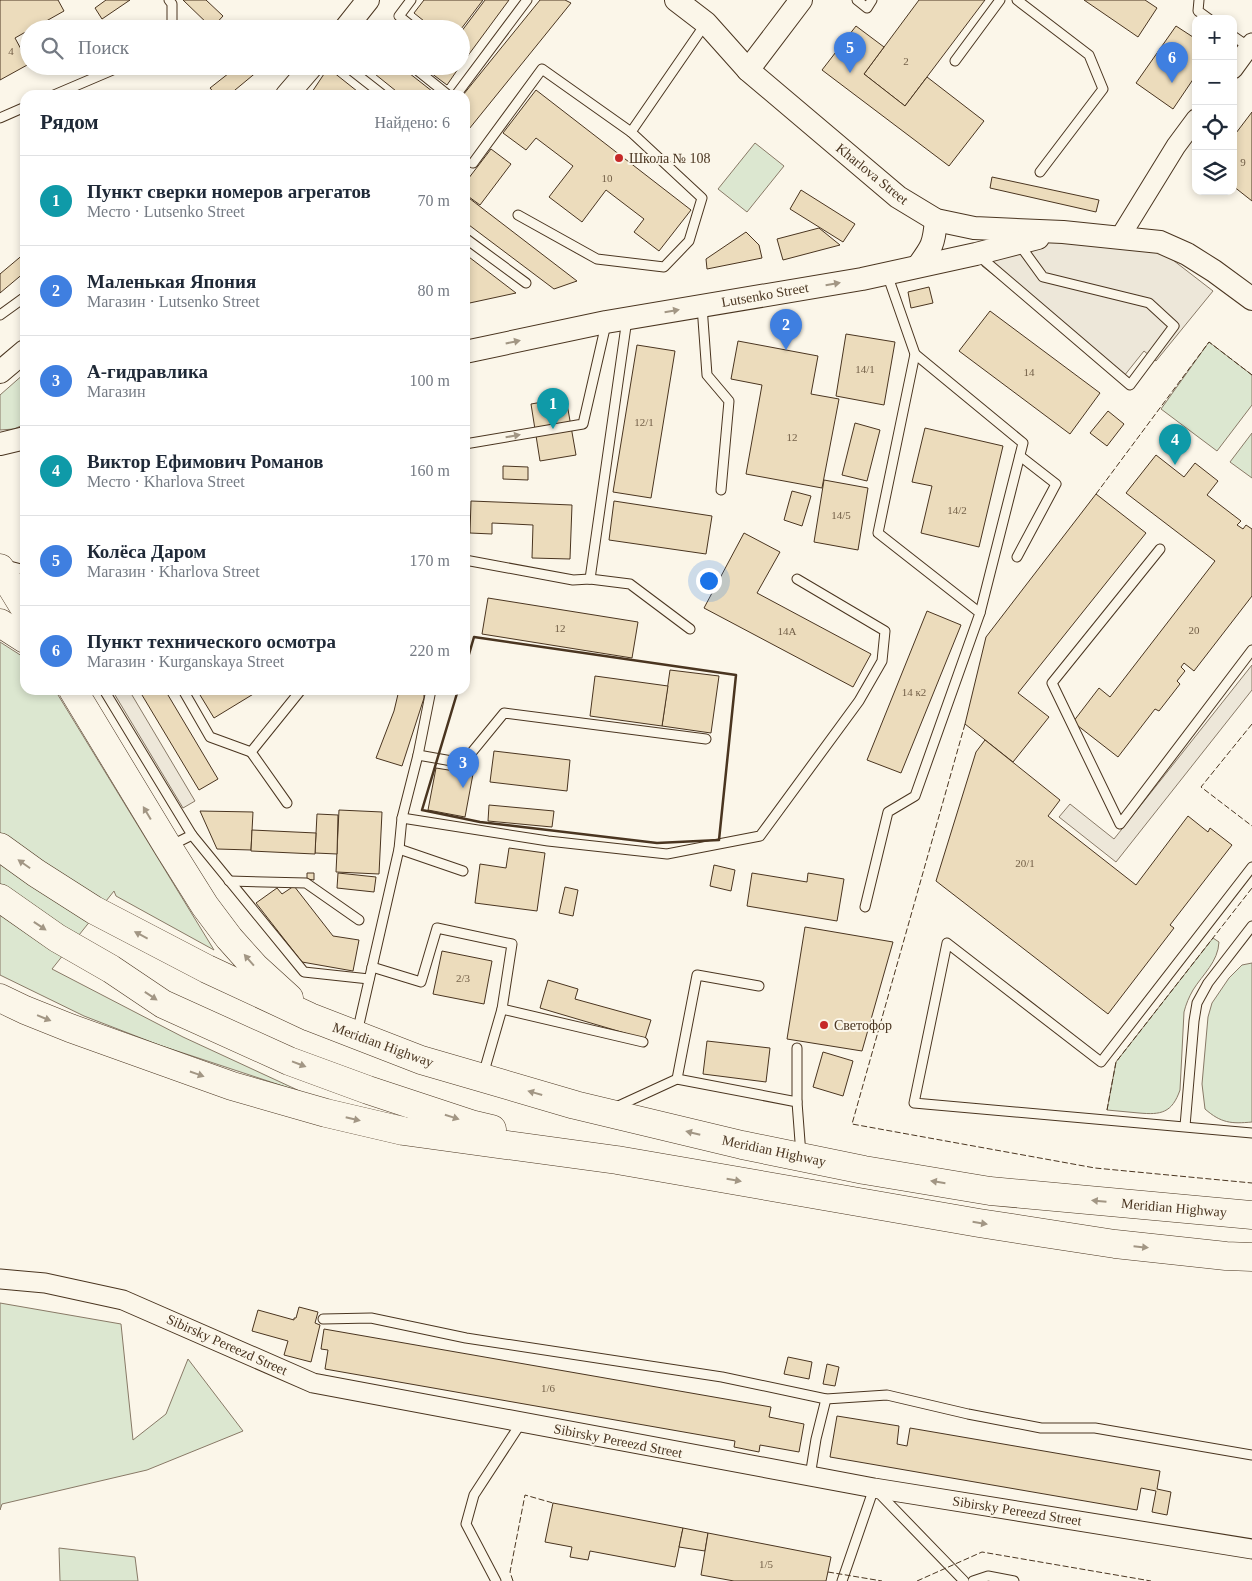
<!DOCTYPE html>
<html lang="ru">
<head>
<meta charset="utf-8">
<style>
	:root { --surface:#fff; --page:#f2f2f3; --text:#1f2937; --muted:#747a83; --line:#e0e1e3; --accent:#2563eb }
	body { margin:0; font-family:Georgia,serif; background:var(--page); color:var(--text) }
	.controls { position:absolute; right:15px; top:15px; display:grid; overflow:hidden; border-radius:10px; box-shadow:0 2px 8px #0003 }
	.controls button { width:45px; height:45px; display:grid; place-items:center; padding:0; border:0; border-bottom:1px solid var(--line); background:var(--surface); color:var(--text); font:25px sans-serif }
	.you { position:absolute; left:708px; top:580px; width:18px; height:18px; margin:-12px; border:4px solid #fff; border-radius:50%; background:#1a73e8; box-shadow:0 0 0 8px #1a73e833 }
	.badge { display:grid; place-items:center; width:32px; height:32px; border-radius:50%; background:var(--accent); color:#fff; font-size:16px; font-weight:700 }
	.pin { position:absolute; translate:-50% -41px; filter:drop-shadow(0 1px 2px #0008) }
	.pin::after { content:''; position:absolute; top:26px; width:18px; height:15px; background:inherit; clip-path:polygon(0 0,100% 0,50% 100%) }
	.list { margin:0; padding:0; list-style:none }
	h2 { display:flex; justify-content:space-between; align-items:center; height:65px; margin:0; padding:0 20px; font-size:21px }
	h2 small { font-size:16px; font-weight:400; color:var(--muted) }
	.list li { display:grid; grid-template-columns:32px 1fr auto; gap:15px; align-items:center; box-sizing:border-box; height:90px; padding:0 20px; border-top:1px solid var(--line) }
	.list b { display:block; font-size:19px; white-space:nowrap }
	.list p { margin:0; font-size:16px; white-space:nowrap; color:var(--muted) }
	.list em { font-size:16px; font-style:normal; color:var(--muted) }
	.icon { flex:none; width:28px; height:28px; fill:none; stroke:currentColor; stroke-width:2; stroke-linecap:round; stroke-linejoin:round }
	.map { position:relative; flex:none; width:1252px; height:1581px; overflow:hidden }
	.search { position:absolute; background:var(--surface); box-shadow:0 2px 8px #0003; left:20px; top:20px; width:450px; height:55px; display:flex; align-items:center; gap:12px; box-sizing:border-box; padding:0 18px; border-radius:28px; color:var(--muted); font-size:19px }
	.panel { position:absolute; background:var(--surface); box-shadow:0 2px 8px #0003; left:20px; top:90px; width:450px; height:605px; border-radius:15px }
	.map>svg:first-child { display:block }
	.green { fill:#dce7d0; stroke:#887966 }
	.parking { fill:#ede7d9; stroke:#887966 }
	.building { fill:#ecdcbc; stroke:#4a3520 }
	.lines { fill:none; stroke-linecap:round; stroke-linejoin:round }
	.service-casing { stroke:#4a3520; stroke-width:11 }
	.minor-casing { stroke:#4a3520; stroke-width:21 }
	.tertiary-casing { stroke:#4a3520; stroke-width:24 }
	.primary-casing { stroke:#4a3520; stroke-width:29 }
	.service { stroke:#fbf6e9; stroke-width:9 }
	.minor { stroke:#fbf6e9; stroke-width:19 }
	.tertiary { stroke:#fbf6e9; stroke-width:22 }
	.primary { stroke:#fbf6e9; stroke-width:28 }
	.fence { stroke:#4a3520; stroke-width:1; stroke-dasharray:6 2.5; stroke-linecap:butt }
	.wall { stroke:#4a3520; stroke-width:2.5 }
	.oneway { fill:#a29684 }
	.poi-dot { fill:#c62828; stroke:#fbf6e9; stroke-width:2 }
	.labels { text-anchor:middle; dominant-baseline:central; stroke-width:4; stroke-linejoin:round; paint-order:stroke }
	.number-label { font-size:11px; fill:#725f47 }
	.poi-label { font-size:14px; fill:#4a3520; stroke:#fbf6e9; text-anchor:start }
	.street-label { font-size:14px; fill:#4a3520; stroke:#fbf6e9 }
</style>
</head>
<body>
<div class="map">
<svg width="1252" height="1581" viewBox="0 0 1252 1581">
	<rect width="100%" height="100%" fill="#fbf6e9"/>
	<g class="green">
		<path d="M755,143L784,166L747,212L718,189Z"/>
		<path d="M1209,342L1252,375V405L1217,451L1161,409Z"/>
		<path d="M25,373V424L14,429L0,430V395Z"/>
		<path d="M1252,433V478L1230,462Z"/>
		<path d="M0,642L25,658V690H55L214,950L116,896L114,891L52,969L183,1037L304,1093L159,1045L84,1016L0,975Z"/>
		<path d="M1213,938L1219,942C1218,962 1203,974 1193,990C1189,997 1186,1004 1184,1012L1180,1090C1172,1113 1161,1115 1139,1113C1128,1112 1118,1111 1107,1110L1116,1062Z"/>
		<path d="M1252,963V1122C1231,1124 1221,1123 1205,1109L1202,1084L1208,1017L1212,1003L1229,978L1242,965Z"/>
		<path d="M0,1303L121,1324L133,1440L166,1414L188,1359L243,1431L147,1470L2,1504L0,1510Z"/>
		<path d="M59,1548L135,1557L138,1581H60Z"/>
	</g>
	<g class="parking">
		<path d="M1044,237L1149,250L1169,257L1213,291L1156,361L1144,351L1124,376L982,266L983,245Z"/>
		<path d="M1252,665V690L1116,862L1059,817L1070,804L1114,839Z"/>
		<path d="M112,690H129L195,801L183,808Z"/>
	</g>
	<g class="building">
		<path d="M0,0H58L64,11L32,29H29V30L15,38L29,64L0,80Z"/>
		<path d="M106,0H130L102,19L95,8Z"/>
		<path d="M183,0H206L223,16L212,28Z"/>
		<path d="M424,0H483L461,29H434L414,13Z"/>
		<path d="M485,0H509L461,65V32Z"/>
		<path d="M540,0H565L571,3L465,134V95H463Z"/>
		<path d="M919,0H985L905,106L864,74Z"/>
		<path d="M1084,0H1145L1157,8L1138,37Z"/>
		<path d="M856,26L884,47L864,74L905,106L927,77L984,121L949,166L822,70Z"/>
		<path d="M1176,26L1196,39V75L1173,109L1136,83Z"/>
		<path d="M238,66H264L229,95H216L210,88Z"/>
		<path d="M365,66H400L437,95H401Z"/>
		<path d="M436,66H460L447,85L431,73Z"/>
		<path d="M328,68L362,95H310Z"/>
		<path d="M536,90L691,210L659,251L634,232L644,219L606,190L582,222L549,197L573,166L536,138L526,150L503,133Z"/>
		<path d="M1252,112V201L1233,186V137Z"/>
		<path d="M491,149L511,164L480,205L465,194V183Z"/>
		<path d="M992,177L1099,200L1096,212L990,188Z"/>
		<path d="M801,190L855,224L843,242L790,209Z"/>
		<path d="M465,195L577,281L554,289L465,222Z"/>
		<path d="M819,228L840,245L783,260L777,239Z"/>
		<path d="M746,232L759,245L762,258L707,269L706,259Z"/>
		<path d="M25,253V272L0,293V274Z"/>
		<path d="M465,254L516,293L465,304Z"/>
		<path d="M929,287L933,303L911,308L908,292Z"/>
		<path d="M990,311L1100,393L1070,434L959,351Z"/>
		<path d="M846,334L895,342L884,405L836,396Z"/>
		<path d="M738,341L818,356L811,394L839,399L822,488L746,474L762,385L731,379Z"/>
		<path d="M637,345L675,351L651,498L613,492Z"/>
		<path d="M566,398L576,455L540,461L531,404Z"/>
		<path d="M1108,411L1124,424L1107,446L1090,433Z"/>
		<path d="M855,423L880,430L867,481L842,475Z"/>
		<path d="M925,428L1003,446L979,547L921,533L932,486L912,482Z"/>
		<path d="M1156,455L1184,477L1195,463L1218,481L1207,495L1241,521L1237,525L1243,529L1246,525L1252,529V596L1194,671L1184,663L1181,667L1185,671L1177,681L1180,684L1159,711L1155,709L1118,757L1073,722L1099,688L1110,697L1215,561L1126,493Z"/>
		<path d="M503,466L528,467V480L503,479Z"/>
		<path d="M824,480L868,488L858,550L814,542Z"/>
		<path d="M792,491L811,496L802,526L784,520Z"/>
		<path d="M1096,494L1146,533L1018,693L1049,717L1013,762L965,724L986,637Z"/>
		<path d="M471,501L572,505L570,559L532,558L533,525L492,523V534L470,533Z"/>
		<path d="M614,501L712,516L706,554L609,540Z"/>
		<path d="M744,533L780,552L757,593L871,654L853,687L704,608Z"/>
		<path d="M488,598L638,622L632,658L482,634Z"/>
		<path d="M927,611L961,625L901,773L867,760Z"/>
		<path d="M670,670L719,676L711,733L662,726Z"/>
		<path d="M595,676L668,686L662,726L590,716Z"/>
		<path d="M139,690H165L218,779L199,790Z"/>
		<path d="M197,690H260L214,718Z"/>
		<path d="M399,690H424V698L402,766L376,758L394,711Z"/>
		<path d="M985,740L1060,800L1048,816L1136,885L1188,816L1208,832L1210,828L1232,845L1170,925L1174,928L1108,1014L936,881L976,752Z"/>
		<path d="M494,751L570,760L567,791L490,782Z"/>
		<path d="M436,768L473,774L465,817L428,810Z"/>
		<path d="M489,805L554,811L552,827L488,821Z"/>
		<path d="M339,810L382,812L379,874L336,872Z"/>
		<path d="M200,811L253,812L251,850L217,849Z"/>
		<path d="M317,814L338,815L337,854L315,853Z"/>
		<path d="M252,830L316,833L315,854L251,851Z"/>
		<path d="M509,848L545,853L537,911L475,903L480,864L506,868Z"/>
		<path d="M714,865L735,870L731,891L710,886Z"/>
		<path d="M307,873H314V880L307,879Z"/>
		<path d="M338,873L376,877L374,892L337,888Z"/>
		<path d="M752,873L807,882L808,873L844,879L837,921L747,906Z"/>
		<path d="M294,886L333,936L359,940L353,971L302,962L256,903L277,888L282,894Z"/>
		<path d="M565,887L578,890L573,916L559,913Z"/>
		<path d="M805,927L893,942L862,1051L787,1039Z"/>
		<path d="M442,951L492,961L484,1004L433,994Z"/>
		<path d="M548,980L578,989L575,999L651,1020L645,1039L540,1008Z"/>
		<path d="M707,1041L770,1048L766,1082L703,1074Z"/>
		<path d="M823,1052L853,1061L843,1096L813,1087Z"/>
		<path d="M299,1307L318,1312L315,1323L320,1325L311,1362L284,1355L288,1341L252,1331L258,1310L294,1320V1318H296Z"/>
		<path d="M324,1329L771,1407L769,1417L804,1424L799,1452L760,1445L759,1452L734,1447L735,1441L325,1369L328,1350L321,1349Z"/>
		<path d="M788,1357L812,1362L809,1379L784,1374Z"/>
		<path d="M827,1364L839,1367L835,1386L823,1384Z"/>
		<path d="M837,1416L899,1426L897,1444L907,1446L910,1428L1160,1471L1157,1489L1171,1492L1167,1515L1152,1512L1156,1491L1141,1488L1137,1510L830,1457Z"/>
		<path d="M553,1503L683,1528L675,1567L590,1551L588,1560L570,1557L572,1547L545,1542Z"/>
		<path d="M683,1528L708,1533L705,1551L679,1547Z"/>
		<path d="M708,1533L831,1557L826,1581H734L701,1575Z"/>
	</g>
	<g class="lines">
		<g class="service-casing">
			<g id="service">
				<path d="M169,0L172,4V29"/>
				<path d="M411,0L399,16L415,29"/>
				<path d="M857,0L867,8L872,0"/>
				<path d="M1017,0L1089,55L1103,89L1040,172"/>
				<path d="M1199,0L1198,11L1209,19"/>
				<path d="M1233,36L1249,47"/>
				<path d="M955,61L1000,0"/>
				<path d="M346,66L383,95"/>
				<path d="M412,66L448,95"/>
				<path d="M54,95L122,66"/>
				<path d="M456,95L527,0"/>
				<path d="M0,118L25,107"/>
				<path d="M473,163L542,69L631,132L706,23"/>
				<path d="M518,215L597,259L664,267L689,241L702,198L631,132"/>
				<path d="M465,238L526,283"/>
				<path d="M978,255L1130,385L1174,326L1149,303L1043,277L1019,244"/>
				<path d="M702,306L707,375L729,401L721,490"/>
				<path d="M0,315L25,297"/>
				<path d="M915,354L1023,443L980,613"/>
				<path d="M465,444L583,424L606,324"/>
				<path d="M1160,549L1052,683L1120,824L1252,650"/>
				<path d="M1017,557L1056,484L1020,456"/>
				<path d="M465,560L573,580L590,579L630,584L690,629"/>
				<path d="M6,565L25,570"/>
				<path d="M590,579L627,319"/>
				<path d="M104,690L192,835L304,972L369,979"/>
				<path d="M183,690L210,737L251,752"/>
				<path d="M418,755L463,763L504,713L706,739"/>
				<path d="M287,803L251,752L301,690"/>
				<path d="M402,818L548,841L667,854L760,836L859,701L882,661L885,631L797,579"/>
				<path d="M170,846L192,835"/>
				<path d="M399,849L463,871"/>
				<path d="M1252,867L1101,1062L947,943L914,1103L1252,1133"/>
				<path d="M229,881L306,883L359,920"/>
				<path d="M865,907L888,812L915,796L980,613L878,533L915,354L887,274"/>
				<path d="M372,967L421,982L437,928L512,944L502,1009L483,1075"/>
				<path d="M502,1009L643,1042"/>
				<path d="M357,1033L399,849L402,818L418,755L431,690"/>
				<path d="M677,1079L697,975L759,986"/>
				<path d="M797,1102V1048"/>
				<path d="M616,1107L677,1079L797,1102L801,1155"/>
				<path d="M1185,1126L1194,1021L1197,1003L1208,983L1252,926"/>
				<path d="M323,1319L371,1318L466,1338L722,1377L826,1399L887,1395L968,1414L1041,1428H1095L1252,1455"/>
				<path d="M810,1476L816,1439L826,1399"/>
				<path d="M496,1581L466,1524L474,1495L521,1423"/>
				<path d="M842,1581L874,1488L964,1581"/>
				<path d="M973,1581L988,1576L1014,1581"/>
			</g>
		</g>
		<g class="minor-casing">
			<g id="minor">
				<path d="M1233,69L1252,43"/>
				<path d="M1120,237L1176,146L1196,119"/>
				<path d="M0,1279L45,1283L123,1300L313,1383L874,1488L1252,1549"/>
			</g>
		</g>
		<g class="tertiary-casing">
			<g id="tertiary">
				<path d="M676,0L706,23L748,70L898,197L936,220L974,228L1063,232L1160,242L1187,254L1214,271L1252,299"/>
				<path d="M345,29L368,0"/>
				<path d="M748,70L801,0"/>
				<path d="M287,95L312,66"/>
				<path d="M918,266C932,247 934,244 936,220"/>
				<path d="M465,352L606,322L862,279L976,254L1038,238"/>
				<path d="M0,372L25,351"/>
				<path d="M0,444L25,438"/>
			</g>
		</g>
		<g class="primary-casing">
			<g id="primary">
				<path d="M0,568L25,609"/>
				<path d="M0,623L25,639"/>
				<path d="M73,690L168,847L205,906L229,938L255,967L289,998"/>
				<path d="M0,847L36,873L94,910L207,969L310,1017L421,1060L483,1078L575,1105L742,1145L864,1170L990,1191L1252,1215"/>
				<path d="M0,898L57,938L111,969L163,1004L289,1061L368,1090L471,1124L492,1129"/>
				<path d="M0,998L25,1010L70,1028L232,1086L326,1113L403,1131L617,1160L979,1223L1115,1244L1226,1256L1252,1257"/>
			</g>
		</g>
		<use href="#service" class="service"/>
		<use href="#minor" class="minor"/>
		<use href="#tertiary" class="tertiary"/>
		<use href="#primary" class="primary"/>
		<g class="fence">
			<path d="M1096,494L1209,342L1252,375"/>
			<path d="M965,724L852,1124L1095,1168L1252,1183"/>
			<path d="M1252,724L1201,787L1252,826"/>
			<path d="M1107,1110L1116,1062L1252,888"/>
			<path d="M828,1572L882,1581"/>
			<path d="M513,1581L510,1572L525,1495L553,1503"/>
			<path d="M917,1581L982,1552L1151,1581"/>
		</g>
		<path class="wall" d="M458,690L422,810L480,822L657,843L719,840L736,675L474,637L465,668"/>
	</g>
	<defs><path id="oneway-solid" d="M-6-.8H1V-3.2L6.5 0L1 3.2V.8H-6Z" transform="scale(1.25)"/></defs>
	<g class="oneway">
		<use href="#oneway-solid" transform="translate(833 284) rotate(-10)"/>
		<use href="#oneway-solid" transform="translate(672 311) rotate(-10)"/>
		<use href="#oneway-solid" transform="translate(513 342) rotate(-12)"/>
		<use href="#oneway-solid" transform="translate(513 436) rotate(-10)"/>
		<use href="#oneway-solid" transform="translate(147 813) rotate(-121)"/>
		<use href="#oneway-solid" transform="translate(24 864) rotate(-145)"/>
		<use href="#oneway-solid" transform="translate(40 926) rotate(34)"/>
		<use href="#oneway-solid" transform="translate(141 935) rotate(-152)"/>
		<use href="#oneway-solid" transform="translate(249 960) rotate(-131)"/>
		<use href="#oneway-solid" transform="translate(151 996) rotate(34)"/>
		<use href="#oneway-solid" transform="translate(44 1018) rotate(22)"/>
		<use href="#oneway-solid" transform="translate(299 1064) rotate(21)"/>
		<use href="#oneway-solid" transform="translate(197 1074) rotate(19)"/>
		<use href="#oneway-solid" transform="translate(535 1093) rotate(-164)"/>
		<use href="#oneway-solid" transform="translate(452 1117) rotate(18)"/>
		<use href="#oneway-solid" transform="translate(353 1119) rotate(13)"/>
		<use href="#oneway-solid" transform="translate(693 1133) rotate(-166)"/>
		<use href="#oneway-solid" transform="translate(734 1180) rotate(10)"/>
		<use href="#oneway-solid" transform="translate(938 1182) rotate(-171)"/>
		<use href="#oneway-solid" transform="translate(1099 1201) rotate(-175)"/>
		<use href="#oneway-solid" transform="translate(980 1223) rotate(9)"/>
		<use href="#oneway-solid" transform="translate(1141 1247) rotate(6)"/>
	</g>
	<g class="poi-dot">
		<circle cx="619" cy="158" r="5"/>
		<circle cx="824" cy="1025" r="5"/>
	</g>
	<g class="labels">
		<g class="number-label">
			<text x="11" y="51">4</text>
			<text x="906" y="61">2</text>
			<text x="1243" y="162">9</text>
			<text x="607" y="178">10</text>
			<text x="865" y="369">14/1</text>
			<text x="1029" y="372">14</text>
			<text x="644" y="422">12/1</text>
			<text x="792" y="437">12</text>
			<text x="957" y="510">14/2</text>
			<text x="841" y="515">14/5</text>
			<text x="560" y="628">12</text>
			<text x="1194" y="630">20</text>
			<text x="787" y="631">14А</text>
			<text x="914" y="692">14 к2</text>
			<text x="1025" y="863">20/1</text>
			<text x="463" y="978">2/3</text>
			<text x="548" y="1388">1/6</text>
			<text x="766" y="1564">1/5</text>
		</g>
		<g class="poi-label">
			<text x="629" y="158">Школа № 108</text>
			<text x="834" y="1025">Светофор</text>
		</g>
		<g class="street-label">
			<text transform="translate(872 174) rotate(39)">Kharlova Street</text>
			<text transform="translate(765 295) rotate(-10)">Lutsenko Street</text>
			<text transform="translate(383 1045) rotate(20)">Meridian Highway</text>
			<text transform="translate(774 1151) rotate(12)">Meridian Highway</text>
			<text transform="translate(1174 1208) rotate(5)">Meridian Highway</text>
			<text transform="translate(227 1345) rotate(24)">Sibirsky Pereezd Street</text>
			<text transform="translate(618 1441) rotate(11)">Sibirsky Pereezd Street</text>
			<text transform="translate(1017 1511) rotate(9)">Sibirsky Pereezd Street</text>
		</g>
	</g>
</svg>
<div class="controls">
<button>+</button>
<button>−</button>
<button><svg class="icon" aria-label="locate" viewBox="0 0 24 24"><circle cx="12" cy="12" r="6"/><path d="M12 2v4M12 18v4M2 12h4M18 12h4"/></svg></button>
<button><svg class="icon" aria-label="layers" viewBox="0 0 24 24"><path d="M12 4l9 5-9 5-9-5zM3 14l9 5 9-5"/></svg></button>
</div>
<div class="you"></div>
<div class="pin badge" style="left:553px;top:429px;background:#0f9aa8">1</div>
<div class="pin badge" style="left:786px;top:350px;background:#3f7fe0">2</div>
<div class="pin badge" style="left:463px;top:788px;background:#3f7fe0">3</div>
<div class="pin badge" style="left:1175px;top:465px;background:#0f9aa8">4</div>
<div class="pin badge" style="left:850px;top:73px;background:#3f7fe0">5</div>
<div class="pin badge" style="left:1172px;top:83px;background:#3f7fe0">6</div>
<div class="search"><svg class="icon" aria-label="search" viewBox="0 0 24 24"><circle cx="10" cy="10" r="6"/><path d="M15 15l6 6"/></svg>Поиск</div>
<section class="panel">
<h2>Рядом<small>Найдено: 6</small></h2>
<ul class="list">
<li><span class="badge" style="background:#0f9aa8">1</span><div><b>Пункт сверки номеров агрегатов</b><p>Место · Lutsenko Street</p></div><em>70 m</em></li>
<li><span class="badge" style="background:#3f7fe0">2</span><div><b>Маленькая Япония</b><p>Магазин · Lutsenko Street</p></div><em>80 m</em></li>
<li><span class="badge" style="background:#3f7fe0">3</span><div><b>А-гидравлика</b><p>Магазин</p></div><em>100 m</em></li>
<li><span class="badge" style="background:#0f9aa8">4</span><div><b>Виктор Ефимович Романов</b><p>Место · Kharlova Street</p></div><em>160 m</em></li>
<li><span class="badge" style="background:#3f7fe0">5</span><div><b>Колёса Даром</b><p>Магазин · Kharlova Street</p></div><em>170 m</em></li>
<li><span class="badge" style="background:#3f7fe0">6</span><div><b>Пункт технического осмотра</b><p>Магазин · Kurganskaya Street</p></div><em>220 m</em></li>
</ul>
</section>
</div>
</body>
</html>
